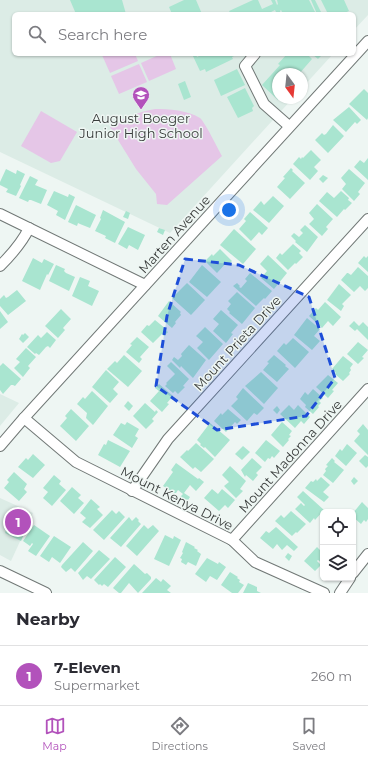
<!DOCTYPE html>
<html lang="en">
<head>
<meta charset="utf-8">
<style>
	:root { --surface:#fff; --page:#f2f2f3; --text:#2b2b33; --muted:#7c7c81; --line:#e1e1e2; --accent:#b252bb }
	body { margin:0; font-family:Montserrat,sans-serif; background:var(--page); color:var(--text) }
	.controls { position:absolute; right:12px; bottom:12px; display:grid; overflow:hidden; border-radius:6px; box-shadow:0 1px 3px #0004 }
	.controls button { width:36px; height:36px; display:grid; place-items:center; padding:0; border:0; border-bottom:1px solid var(--line); background:var(--surface); color:var(--text); font:20px sans-serif }
	.compass { position:absolute; left:272px; top:68px; width:36px; height:36px; border-radius:50%; background:var(--surface); box-shadow:0 1px 3px #0004; rotate:165deg }
	.you { position:absolute; left:229px; top:210px; width:14px; height:14px; margin:-10px; border:3px solid #fff; border-radius:50%; background:#1a73e8; box-shadow:0 0 0 6px #1a73e833 }
	.badge { display:grid; place-items:center; width:26px; height:26px; border-radius:50%; background:var(--accent); color:#fff; font-size:13px; font-weight:700 }
	.pin { position:absolute; translate:-50% -50%; border:2px solid #fff; box-shadow:0 1px 4px #0006 }
	.list { margin:0; padding:0; list-style:none }
	h2 { display:flex; justify-content:space-between; align-items:center; height:52px; margin:0; padding:0 16px; font-size:17px }
	h2 small { font-size:13px; font-weight:400; color:var(--muted) }
	.list li { display:grid; grid-template-columns:26px 1fr auto; gap:12px; align-items:center; box-sizing:border-box; height:60px; padding:0 16px; border-top:1px solid var(--line) }
	.list b { display:block; font-size:15px; white-space:nowrap }
	.list p { margin:0; font-size:13px; white-space:nowrap; color:var(--muted) }
	.list em { font-size:13px; font-style:normal; color:var(--muted) }
	.icon { flex:none; width:22px; height:22px; fill:none; stroke:currentColor; stroke-width:2; stroke-linecap:round; stroke-linejoin:round }
	.map { position:relative; flex:none; width:368px; height:593px; overflow:hidden }
	.search { position:absolute; background:var(--surface); box-shadow:0 1px 3px #0004; left:12px; right:12px; top:12px; height:44px; display:flex; align-items:center; gap:10px; box-sizing:border-box; padding:0 14px; border-radius:6px; color:var(--muted); font-size:15px }
	.sheet { height:112px; background:var(--surface) }
	nav { display:flex; justify-content:space-around; align-items:center; box-sizing:border-box; height:56px; border-top:1px solid var(--line); background:var(--surface); font-size:11px; color:var(--muted) }
	nav a { display:grid; justify-items:center; gap:2px }
	nav .on { color:var(--accent) }
	.map>svg:first-child { display:block }
	.built { fill:#dcece6 }
	.green { fill:#e5c6e7 }
	.building { fill:#a9e5d0 }
	.lines { fill:none; stroke-linecap:round; stroke-linejoin:round }
	.minor-casing { stroke:#717876; stroke-width:12 }
	.minor { stroke:#fff; stroke-width:10 }
	.marked { fill:#1d4ed8; fill-opacity:0.2; stroke:#1d4ed8; stroke-width:3; stroke-dasharray:8 5; stroke-linejoin:round }
	.labels { text-anchor:middle; dominant-baseline:central; stroke-width:3; stroke-linejoin:round; paint-order:stroke }
	.poi-label { font-size:13px; fill:#393c3b; stroke:#eef6f3 }
	.street-label { font-size:13px; fill:#393c3b; stroke:#eef6f3 }
</style>
</head>
<body>
<div class="map">
<svg width="368" height="593" viewBox="0 0 368 593">
	<rect width="100%" height="100%" fill="#eef6f3"/>
	<g class="built">
		<path d="M0,0H368V15L354,30V14H14V54H333L302,88V74H278V98H293L170,233L0,152Z"/>
		<path d="M0,394L19,403L0,426Z"/>
		<path d="M0,498L33,513L11,561L0,555Z"/>
	</g>
	<g class="green">
		<path d="M103,54H135L138,61L110,73L102,55Z"/>
		<path d="M161,54H170L176,69L149,81L141,63Z"/>
		<path d="M139,64L147,82L119,94L111,76Z"/>
		<path d="M155,109C169,109 187,110 200,118C205,122 218,149 222,156L167,205L157,204L156,194L136,169L110,127C124,117 138,112 155,109Z"/>
		<path d="M41,111L77,132L60,161L51,163L21,146Z"/>
	</g>
	<g class="building">
		<path d="M70,0H122L126,14H76Z"/>
		<path d="M184,0H196L202,14H172L169,7Z"/>
		<path d="M253,0H258L262,9L273,4L271,0H275L277,5L278,4L277,0H309L316,14H283L281,10L280,11L281,14H277L275,10L267,14H231L229,11Z"/>
		<path d="M311,0H315L322,14H317Z"/>
		<path d="M321,0H344L349,11L342,14H328Z"/>
		<path d="M192,54H196L197,57L199,56L198,54H238L232,57L233,59L206,72L205,69L200,71Z"/>
		<path d="M287,54H307L312,59L299,74H278V98H280L278,100L262,85L280,65L278,64Z"/>
		<path d="M312,54H323L318,59Z"/>
		<path d="M237,69L245,85L221,96L214,80Z"/>
		<path d="M185,81L191,97L184,100L178,84Z"/>
		<path d="M245,88L254,106L252,108L253,111L238,118L227,97Z"/>
		<path d="M364,89L368,93V118L367,120L349,104Z"/>
		<path d="M349,107L361,120L357,124L355,122L346,132L333,120Z"/>
		<path d="M333,125L344,136L328,153L315,140L322,133L324,135L326,134Z"/>
		<path d="M311,150L321,160L314,167L318,171L310,180L293,164L299,157L301,159L302,157L303,158Z"/>
		<path d="M368,158V180L354,167L360,160L364,163Z"/>
		<path d="M291,168L293,170L292,171L305,183L290,199L277,187L285,178L283,177Z"/>
		<path d="M6,169L16,174L17,170L25,174L20,185L21,186L16,196L6,192L8,189L0,185V182Z"/>
		<path d="M349,169L365,183L358,192L360,194L354,201L342,189L346,184L341,178Z"/>
		<path d="M323,175L328,178L323,183L319,179Z"/>
		<path d="M30,176L38,180L35,185L47,190L41,204L31,200H29L28,202L19,198Z"/>
		<path d="M54,191L68,197L69,194L75,197L65,220L56,215L58,211L47,205Z"/>
		<path d="M341,191L349,198L348,200L352,203L345,210L344,209L337,217L319,201L327,192L334,198Z"/>
		<path d="M273,196L284,206L269,223L253,210L261,201L264,205Z"/>
		<path d="M317,204L333,219L326,227L328,229L322,236L309,224L314,219L309,213Z"/>
		<path d="M76,205L96,215L90,228L80,224L78,223L77,226L68,222Z"/>
		<path d="M103,210L125,222L115,243L105,238L106,236L95,231L101,219L100,218Z"/>
		<path d="M126,211L130,213L128,219L123,217Z"/>
		<path d="M250,212L268,228L262,235L259,232L251,241L239,229L246,221L244,219Z"/>
		<path d="M305,225L318,237L307,252L295,242L296,241L291,236L294,233L299,237L303,233L300,230Z"/>
		<path d="M128,227L145,235L138,250L129,245L127,249L118,244Z"/>
		<path d="M159,228L165,230L163,235L157,232Z"/>
		<path d="M234,229L256,249L243,264L220,245Z"/>
		<path d="M293,244L301,251L299,253L303,257L296,264L295,263L288,270L276,258L280,253L282,255Z"/>
		<path d="M220,249L232,261L228,265L226,263L217,273L205,261L212,254L213,256Z"/>
		<path d="M268,255L287,273L274,289L261,278L267,271L260,264Z"/>
		<path d="M364,256L366,258L368,256V272L358,263Z"/>
		<path d="M33,258L42,263L44,259L54,264L48,275L47,274L40,290L22,281Z"/>
		<path d="M56,265L65,269L64,271L66,273L75,277L69,291L49,281Z"/>
		<path d="M202,265L221,282L207,297L189,282Z"/>
		<path d="M358,267L368,276V288L365,291L360,286L354,292L341,280L347,273H348L351,275Z"/>
		<path d="M250,273L272,291L265,299L264,298L256,306L233,286L237,283L240,286L239,287L241,288L247,281L245,279Z"/>
		<path d="M80,277L90,281L88,286L99,291L92,306L72,296Z"/>
		<path d="M187,283L205,300L191,315L172,298Z"/>
		<path d="M339,284L351,295L342,304L344,306L341,311L327,300Z"/>
		<path d="M17,290L26,301L8,315L0,306V299L4,295L6,298L8,297Z"/>
		<path d="M237,292L255,308L242,324L229,313L230,312L227,309L231,304L228,301Z"/>
		<path d="M169,301L181,312L180,313L181,315L175,322L176,323L172,328L158,316Z"/>
		<path d="M325,302L341,317L333,326L328,321L322,328L309,316L316,308L318,310Z"/>
		<path d="M61,309L71,319L63,328L65,330L58,338L45,326Z"/>
		<path d="M221,310L238,325L231,333L233,334L226,343L213,331L219,324L213,319Z"/>
		<path d="M0,311L8,322L0,329Z"/>
		<path d="M307,318L320,329L314,336L320,341L312,350L294,335Z"/>
		<path d="M155,320L166,329L165,330L168,332L164,336L162,334L153,343L141,332L147,325L149,326Z"/>
		<path d="M354,321L359,326L363,322L368,327V340L357,329L355,331L349,326Z"/>
		<path d="M205,327L223,344L209,360L197,348L203,342L196,336Z"/>
		<path d="M47,332L56,340L50,348L48,346L46,347L39,355L36,353L35,354L27,347L38,335L41,338Z"/>
		<path d="M25,333L29,337L23,343L19,339L22,334L23,335Z"/>
		<path d="M137,337L149,347L140,357L142,359L139,363L126,352L132,345L130,344Z"/>
		<path d="M293,338L309,352L295,368L277,351L284,343L286,345Z"/>
		<path d="M358,342L368,350L362,357L364,358L358,364L347,354Z"/>
		<path d="M189,345L206,360L193,378L181,366L180,368L172,360L174,357L178,360L182,356L181,354Z"/>
		<path d="M26,348L36,357L28,366L30,368L23,377L14,368L20,362L16,359Z"/>
		<path d="M124,355L142,371L128,387L107,369L115,361L117,363Z"/>
		<path d="M274,355L286,365L285,366L289,369L277,382L263,370L269,363L267,362Z"/>
		<path d="M343,356L353,364L350,368L351,370L349,373L350,374L343,381L335,374L336,373L332,369Z"/>
		<path d="M171,362L189,379L183,386L185,387L178,394L175,391L173,393L165,386L167,384L166,383L175,374L167,366Z"/>
		<path d="M3,363L21,379L15,386L13,385H11L3,394L0,390V366Z"/>
		<path d="M106,370L119,382L113,389L118,394L110,403L92,387Z"/>
		<path d="M261,372L278,388L264,404L245,386Z"/>
		<path d="M328,375L338,383L332,390L334,391L328,398L316,387Z"/>
		<path d="M159,384L173,396L167,403L169,404L162,412L150,401L159,391L155,388Z"/>
		<path d="M243,388L264,408L257,415L254,413L247,421L231,406L238,399L236,397Z"/>
		<path d="M313,389L323,398L319,401L321,403L318,406L319,407L313,414L305,407L306,405L300,399L305,392L308,395Z"/>
		<path d="M92,391L108,406L93,425L86,418L87,413L77,404L83,397L85,399Z"/>
		<path d="M128,401L133,406L129,411L124,406Z"/>
		<path d="M145,403L155,412L156,410L158,412L152,419L154,421L146,429L133,416Z"/>
		<path d="M289,405L294,410L298,405L310,417L304,424L301,421L295,428L280,414Z"/>
		<path d="M277,406L280,410L277,414L273,410Z"/>
		<path d="M71,409L89,426L76,441L60,426L67,418L65,416Z"/>
		<path d="M228,409L241,420L237,424L235,422L226,432L214,421L221,413L222,415Z"/>
		<path d="M127,422L139,429L135,436L138,438L132,448L113,435L121,423L125,425Z"/>
		<path d="M282,422L292,431L289,435L291,436L288,439L289,440L283,447L271,435Z"/>
		<path d="M210,423L230,440L215,457L205,447L204,448L200,445L201,444L197,440Z"/>
		<path d="M363,424L368,430V455L354,441L360,434L357,431Z"/>
		<path d="M108,440L130,451L120,467L98,455L104,444L106,445Z"/>
		<path d="M266,440L280,451L274,458L272,456L270,459L268,458L265,462L255,453Z"/>
		<path d="M196,443L214,459L201,472L195,467L193,469L180,457L187,450L188,451Z"/>
		<path d="M347,444L357,453L346,466L335,456L340,449L342,451Z"/>
		<path d="M243,446L250,452L242,460L235,454Z"/>
		<path d="M33,454L45,465L33,478L18,467L26,458L28,460Z"/>
		<path d="M365,455L368,457V466L366,468L359,461Z"/>
		<path d="M252,458L262,467L256,473L258,475L253,481L246,475L245,477L241,470Z"/>
		<path d="M332,458L335,461L334,462L344,470L333,483L323,475L326,471L325,469L328,466L326,465Z"/>
		<path d="M176,463L198,479L199,478L204,482L196,491L190,485L184,493L190,497L186,503L178,499L183,494L178,490L176,493H174L163,486L173,472L171,470Z"/>
		<path d="M230,466L246,481L240,489L243,491L236,498L224,486L229,482L222,475Z"/>
		<path d="M14,472L27,484L24,489L27,492L19,501L4,488L9,482L7,480Z"/>
		<path d="M54,475L61,481L59,484L66,490L52,506L43,498L48,492L43,488Z"/>
		<path d="M321,477L330,485L323,492L329,497L324,502L305,488L311,481L313,482L316,479L317,481Z"/>
		<path d="M354,477L358,481L354,485L351,481Z"/>
		<path d="M72,487L81,495L78,498L84,503L74,514L60,501Z"/>
		<path d="M212,489L218,494L222,489L235,500L228,508L225,505L219,511L204,498Z"/>
		<path d="M303,491L324,510L315,520L314,518L310,523L295,509L301,503L304,506L305,505L297,497Z"/>
		<path d="M91,499L100,507L97,509L103,515L90,528L82,522L86,518L80,513Z"/>
		<path d="M362,502L368,508V519L366,522L364,520L361,524L353,517V513Z"/>
		<path d="M14,508L32,516L21,541L5,533L6,530L4,529Z"/>
		<path d="M112,510L116,514L119,511L125,517L104,540L93,530Z"/>
		<path d="M291,511L306,524L297,533L296,532L292,536L275,521L281,515L284,518Z"/>
		<path d="M129,517L132,521L136,517L139,520L138,521L141,524L121,547L110,538Z"/>
		<path d="M34,525L50,536L36,556L28,551L33,544L32,543L30,546L23,541Z"/>
		<path d="M144,525L148,529L153,525L159,531L137,556L126,546Z"/>
		<path d="M276,527L298,547L294,551L287,545L282,550L277,544L273,549L260,538L266,531L269,533Z"/>
		<path d="M165,535L173,539L174,536L181,540L169,566L154,559Z"/>
		<path d="M54,536L71,547L60,563L52,557L49,562L40,556Z"/>
		<path d="M83,542L93,551L75,572L71,568L66,572L61,567L62,565Z"/>
		<path d="M186,542L195,547L194,548L198,550L197,551L201,554L196,566L188,562L186,565L181,562L182,559L180,558L183,553L182,552Z"/>
		<path d="M317,547L323,553V564L318,560L317,561L321,565L315,571L304,561Z"/>
		<path d="M99,550L110,559L91,579L87,576L83,580L78,573Z"/>
		<path d="M288,553L292,556L289,561L285,557Z"/>
		<path d="M115,557L126,567L108,587L104,584L102,586L100,584L99,585L94,580Z"/>
		<path d="M207,558L218,564L219,562L226,567L217,580L210,576L206,582L195,574Z"/>
		<path d="M134,564L145,574L147,573L151,577V579L138,593L129,583L121,593H119L113,588Z"/>
		<path d="M230,572L238,577L237,578L240,580L239,582L244,585L238,593H232L221,585Z"/>
		<path d="M156,578L161,582L163,579L171,586L167,590L171,593H142Z"/>
		<path d="M248,583L257,587V591L261,593H243Z"/>
	</g>
	<g class="lines">
		<g class="minor-casing">
			<g id="minor">
				<path d="M255,54L245,66L264,104L289,126"/>
				<path d="M0,214L145,285"/>
				<path d="M0,266C12,254 22,243 29,228"/>
				<path d="M24,418L76,462L232,540L255,562L324,593"/>
				<path d="M0,446L24,418L368,41"/>
				<path d="M132,491L168,439L368,219"/>
				<path d="M232,540L368,389"/>
				<path d="M0,571L46,593"/>
				<path d="M353,573L368,554"/>
				<path d="M340,593L350,578"/>
			</g>
		</g>
		<use href="#minor" class="minor"/>
	</g>
	<path class="marked" d="M185,259L239,265L309,297L335,378L306,416L217,430L156,386L167,316Z"/>
	<defs>
		<g id="school-pin" transform="scale(0.9)"><path d="M0 17L-7.5 6A9.5 9.5 0 1 1 7.5 6Z" fill="#b252bb" stroke="#eef6f3"/><path d="M0-5L7-2L0 1L-7-2ZM-4 1L0 2.5L4 1V4Q0 6-4 4Z" fill="#fff"/></g>
	</defs>
	<g fill-rule="evenodd">
		<use href="#school-pin" x="141" y="95"/>
	</g>
	<g class="labels">
		<g class="poi-label">
			<text x="141" y="118">August Boeger<tspan x="141" dy="15">Junior High School</tspan></text>
		</g>
		<g class="street-label">
			<text transform="translate(174 234) rotate(-48)">Marten Avenue</text>
			<text transform="translate(237 343) rotate(-48)">Mount Prieta Drive</text>
			<text transform="translate(290 456) rotate(-48)">Mount Madonna Drive</text>
			<text transform="translate(177 498) rotate(27)">Mount Kenya Drive</text>
		</g>
	</g>
</svg>
<div class="controls">
<button><svg class="icon" aria-label="locate" viewBox="0 0 24 24"><circle cx="12" cy="12" r="6"/><path d="M12 2v4M12 18v4M2 12h4M18 12h4"/></svg></button>
<button><svg class="icon" aria-label="layers" viewBox="0 0 24 24"><path d="M12 4l9 5-9 5-9-5zM3 14l9 5 9-5"/></svg></button>
</div>
<svg class="compass" viewBox="-18 -18 36 36"><path d="M0-13l5 13h-10z" fill="#e53935"/><path d="M0 13l5-13h-10z" fill="#7c7c81"/></svg>
<div class="you"></div>
<div class="pin badge" style="left:18px;top:522px">1</div>
<div class="search"><svg class="icon" aria-label="search" viewBox="0 0 24 24"><circle cx="10" cy="10" r="6"/><path d="M15 15l6 6"/></svg>Search here</div>
</div>
<section class="sheet">
<h2>Nearby<small></small></h2>
<ul class="list">
<li><span class="badge">1</span><div><b>7-Eleven</b><p>Supermarket</p></div><em>260 m</em></li>
</ul>
</section>
<nav>
<a class="on"><svg class="icon" aria-label="map" viewBox="0 0 24 24"><path d="M3 6l6-2 6 2 6-2v14l-6 2-6-2-6 2zM9 4v14M15 6v14"/></svg>Map</a>
<a><svg class="icon" aria-label="directions" viewBox="0 0 24 24"><path d="M12 3l9 9-9 9-9-9zM9 14v-3h6M13 9l2 2-2 2"/></svg>Directions</a>
<a><svg class="icon" aria-label="saved" viewBox="0 0 24 24"><path d="M7 4h10v16l-5-4-5 4z"/></svg>Saved</a>
</nav>
</body>
</html>
